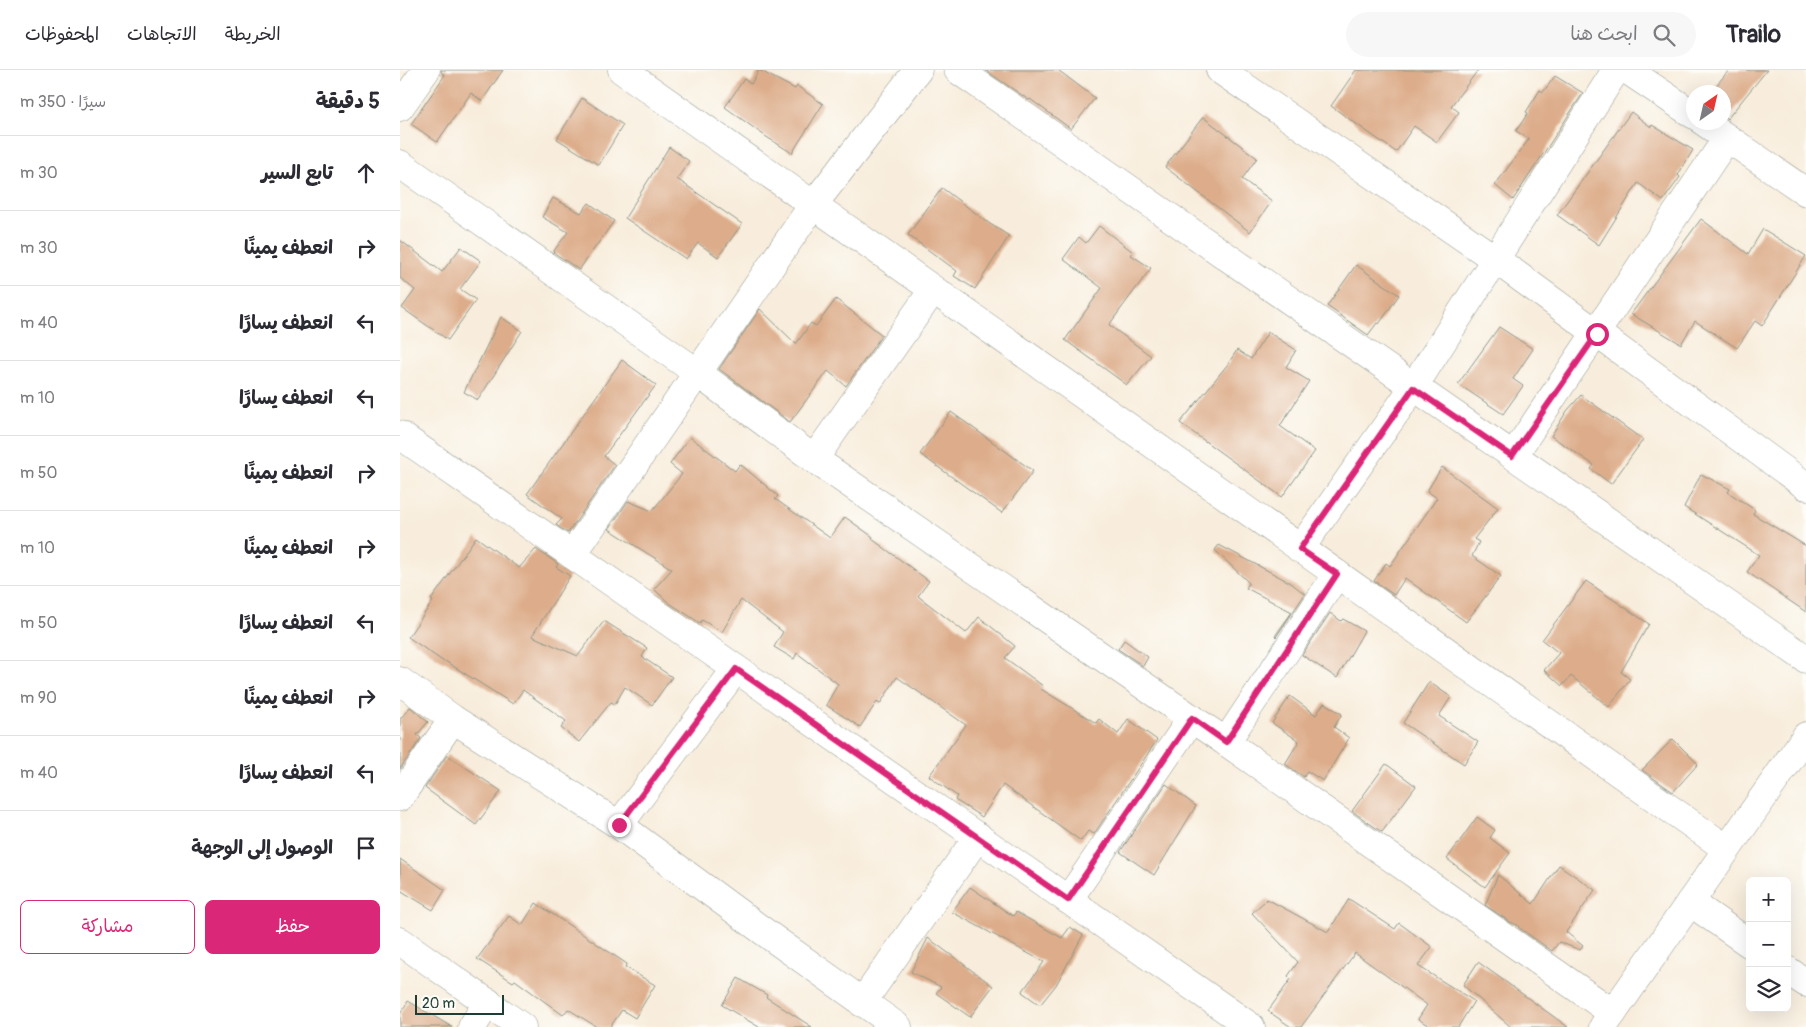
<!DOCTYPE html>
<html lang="ar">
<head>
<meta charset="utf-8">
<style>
	:root { --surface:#fff; --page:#f7f7f7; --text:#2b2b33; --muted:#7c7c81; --line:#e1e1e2; --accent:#db2777 }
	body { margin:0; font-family:Pangolin,"Playpen Sans Arabic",sans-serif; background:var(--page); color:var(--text); direction:rtl }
	.controls { position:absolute; right:15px; bottom:15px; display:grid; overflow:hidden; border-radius:8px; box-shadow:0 5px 20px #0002 }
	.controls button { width:45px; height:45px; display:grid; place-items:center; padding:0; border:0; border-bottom:1px solid var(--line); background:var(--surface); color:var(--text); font:25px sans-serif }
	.compass { position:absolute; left:1286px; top:15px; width:45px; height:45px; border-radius:50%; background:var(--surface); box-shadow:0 5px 20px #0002; rotate:34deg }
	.scale { position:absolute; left:15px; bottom:12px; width:89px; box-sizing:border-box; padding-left:5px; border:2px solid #1f3d34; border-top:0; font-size:14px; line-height:18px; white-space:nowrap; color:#1f3d34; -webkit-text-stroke:4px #fdfcf7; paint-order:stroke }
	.stop { position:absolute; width:15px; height:15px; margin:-11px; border:4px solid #db2777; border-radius:50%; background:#fff }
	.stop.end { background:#db2777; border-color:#fff; box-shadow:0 1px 5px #0008 }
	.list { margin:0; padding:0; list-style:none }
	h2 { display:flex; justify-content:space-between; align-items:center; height:65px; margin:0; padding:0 20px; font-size:21px }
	h2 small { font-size:16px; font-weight:400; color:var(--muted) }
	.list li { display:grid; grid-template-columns:32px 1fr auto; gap:15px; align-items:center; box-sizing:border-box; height:75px; padding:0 20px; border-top:1px solid var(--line) }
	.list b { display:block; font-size:19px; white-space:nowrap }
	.list em { font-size:16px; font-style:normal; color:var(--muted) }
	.actions { display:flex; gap:10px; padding:15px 20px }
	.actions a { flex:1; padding:11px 0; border:1px solid var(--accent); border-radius:8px; text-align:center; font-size:18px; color:var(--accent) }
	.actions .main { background:var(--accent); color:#fff }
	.icon { flex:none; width:28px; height:28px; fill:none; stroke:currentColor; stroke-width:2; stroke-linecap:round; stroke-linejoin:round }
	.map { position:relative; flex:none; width:1406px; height:957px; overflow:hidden; direction:ltr }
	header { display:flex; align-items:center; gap:30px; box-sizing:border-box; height:70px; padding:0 25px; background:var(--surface); border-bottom:1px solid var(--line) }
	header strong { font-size:24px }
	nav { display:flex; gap:28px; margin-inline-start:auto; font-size:18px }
	.search { width:350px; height:45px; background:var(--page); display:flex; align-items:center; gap:12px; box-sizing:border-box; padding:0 18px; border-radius:28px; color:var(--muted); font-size:19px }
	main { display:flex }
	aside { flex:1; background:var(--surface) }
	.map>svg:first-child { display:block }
	.building { fill:#ddad8b }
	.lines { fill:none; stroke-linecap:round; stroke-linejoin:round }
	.minor-casing { stroke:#8c9588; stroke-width:29 }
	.tertiary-casing { stroke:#8c9588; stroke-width:29 }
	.minor { stroke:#fff; stroke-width:28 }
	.tertiary { stroke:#fff; stroke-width:28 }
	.route { stroke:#db2777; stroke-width:6 }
</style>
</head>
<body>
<header>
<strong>Trailo</strong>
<div class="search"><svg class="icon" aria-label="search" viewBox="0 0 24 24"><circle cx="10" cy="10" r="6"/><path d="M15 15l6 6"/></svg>ابحث هنا</div>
<nav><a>الخريطة</a><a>الاتجاهات</a><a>المحفوظات</a></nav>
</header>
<main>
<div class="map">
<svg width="1406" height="957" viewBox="0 0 1406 957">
	<rect width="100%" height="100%" fill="#fdfcf7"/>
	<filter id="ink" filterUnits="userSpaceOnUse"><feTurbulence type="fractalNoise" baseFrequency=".02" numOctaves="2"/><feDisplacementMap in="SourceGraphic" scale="10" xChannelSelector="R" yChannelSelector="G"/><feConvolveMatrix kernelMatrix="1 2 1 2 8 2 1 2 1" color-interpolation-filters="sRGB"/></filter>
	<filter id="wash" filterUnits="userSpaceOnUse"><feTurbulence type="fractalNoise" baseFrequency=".0096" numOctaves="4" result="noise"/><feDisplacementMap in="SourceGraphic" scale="20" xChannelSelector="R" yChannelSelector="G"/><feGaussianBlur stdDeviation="1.12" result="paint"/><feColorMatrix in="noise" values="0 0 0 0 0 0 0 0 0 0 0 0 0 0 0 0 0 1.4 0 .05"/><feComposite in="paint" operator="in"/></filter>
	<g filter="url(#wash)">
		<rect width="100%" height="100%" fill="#f8eddc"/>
		<g id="blocks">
			<g class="building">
				<path d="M41,0H103L82,31L71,23L37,72L11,54L45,5L41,2Z"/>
				<path d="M359,0L395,19L397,16L423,34L392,83L365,66L325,37L344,9L351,14Z"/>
				<path d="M585,0H658L695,28L671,59L630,29L629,30Z"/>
				<path d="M956,0H1078L1051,36L1059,42L1037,72L1014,56L996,82L931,36Z"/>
				<path d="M1329,0H1367L1327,49L1324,46V22H1311Z"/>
				<path d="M1155,6L1183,23L1113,130L1095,115L1129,69L1116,61L1128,43L1126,42L1140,20L1143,22Z"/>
				<path d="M182,28L223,55L199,95L157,69Z"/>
				<path d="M1231,42L1251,57L1252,55L1293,80L1278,105L1280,107L1263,131L1238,113L1199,175L1157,145Z"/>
				<path d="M803,47L857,88L842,109L872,131L850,162L765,97Z"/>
				<path d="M269,77L289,91L277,109L342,154L318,187L298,173L286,189L225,148Z"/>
				<path d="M542,118L590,154L609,166L575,219L554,206L557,201L508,165Z"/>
				<path d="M153,128L181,143L189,133L214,151L179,200L153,182L168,162L142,147Z"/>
				<path d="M1301,149L1348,184L1363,159L1406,186L1362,256L1355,251L1337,278L1295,251L1281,274L1231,244Z"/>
				<path d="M699,156L733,182L731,185L751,198L709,255L751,286L727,315L665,270L702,218L663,189L679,167L686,173Z"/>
				<path d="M0,170L42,202L61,177L81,191L60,219L76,230L48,270L2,238L15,220L0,208Z"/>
				<path d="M956,195L999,225L979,254L977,253L968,265L927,236Z"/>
				<path d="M436,229L482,265L446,316L428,301L390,352L319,299L360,239L396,274L411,253L416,256Z"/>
				<path d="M101,247L122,261L78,330L64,322Z"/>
				<path d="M1099,257L1133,279L1113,309L1123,316L1103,344L1058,314Z"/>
				<path d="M868,262L896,280L886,297L909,311L880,356L915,381L882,427L780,353L828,294L837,280L851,289Z"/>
				<path d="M222,290L256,315L204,386L215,395L168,463L156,455L162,449L127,424Z"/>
				<path d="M1181,325L1243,370L1211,414L1191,399L1194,395L1151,366L1167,341Z"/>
				<path d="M551,342L633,401L602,443L520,384Z"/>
				<path d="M290,367L335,401L340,394L378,426L375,429L430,468L445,447L473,467L472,469L529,511L518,526L566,563L579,547L615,576L605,588L643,616L641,619L696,653L699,649L718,664L728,649L757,670L694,764L688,761L681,771L603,715L582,747L555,730L557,726L529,706L566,655L497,607L480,634L477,632L460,657L426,635L438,614L397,583L394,589L374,577L383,562L341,530L322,562L302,550L300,553L268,532L254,519L272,499L209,459L228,431L252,441L282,404L270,394Z"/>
				<path d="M1042,397L1098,438L1074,469L1079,472L1072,486L1101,506L1066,552L1005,508L994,525L974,511L986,493L990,496L1037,428L1027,421Z"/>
				<path d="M1301,404L1330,419L1328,422L1355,440L1353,444L1406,476V542L1347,502L1359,485L1284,437Z"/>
				<path d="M76,467L119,498L136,479L158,494L156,497L170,506L132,566L178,586L204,551L247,578L242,587L272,607L252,635L225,617L215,634L211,632L179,672L161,658L166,651L123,620L113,634L45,591L44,592L8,567L33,531L31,530Z"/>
				<path d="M819,475L891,513L905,524L876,567L875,566L892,542L846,518L849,513L815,480Z"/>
				<path d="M1186,511L1249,554L1221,602L1230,609L1209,637L1171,606L1162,616L1144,600L1159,583L1142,570Z"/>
				<path d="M930,543L941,551L943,549L964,561L937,608L902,585Z"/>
				<path d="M724,570L748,587L743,596L718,579Z"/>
				<path d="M1029,612L1051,627L1039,646L1078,672L1064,694L1003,653Z"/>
				<path d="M890,626L916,645L924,633L942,644L934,657L949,668L923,711L907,701L904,707L885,694L899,671L872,653Z"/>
				<path d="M10,637L28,652L17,665L21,668L0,699V649Z"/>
				<path d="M1273,669L1298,694L1273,722L1242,700Z"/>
				<path d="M47,685L101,721L76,755L25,718Z"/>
				<path d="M986,694L1016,716L982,762L952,741Z"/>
				<path d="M766,714L796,736L754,805L720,782Z"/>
				<path d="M1077,747L1095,760L1090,768L1110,783L1085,817L1047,789Z"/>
				<path d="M0,789L45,820L33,840L0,820Z"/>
				<path d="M1159,795L1195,820L1166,862L1183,876L1180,880L1159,872L1152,881L1118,857L1119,856L1110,852L1085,835L1098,805L1133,834Z"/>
				<path d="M570,817L613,846L616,842L662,868L670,857L683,865L656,915L640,935L622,922L644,892L552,842Z"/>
				<path d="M867,829L928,862L949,829L995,859L999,853L1032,877L1018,896L1074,931L1058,957H1031L1018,949L1027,935L955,883L901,957H891L868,941L891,909L888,906L898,892L852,843Z"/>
				<path d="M136,833L227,894L225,897L255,915L235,948L222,940L210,957H197L168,939L163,945L115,910L113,912L77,889L109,846L122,855Z"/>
				<path d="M528,868L593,916L570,947L536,923L541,917L511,902Z"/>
				<path d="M1078,892L1168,957H1111L1063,915Z"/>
				<path d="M338,908L367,925L366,927L412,957H359L322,935Z"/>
				<path d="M8,931L52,957H0V944Z"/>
			</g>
		</g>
	</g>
	<g filter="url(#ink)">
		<use href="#blocks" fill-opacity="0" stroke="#8c9588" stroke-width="1"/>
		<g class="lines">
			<g class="minor-casing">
				<g id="minor">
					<path d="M222,0L1327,779"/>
					<path d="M558,0L1406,589"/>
					<path d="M820,0L1095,189L1406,416"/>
					<path d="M1227,0L1294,45"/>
					<path d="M0,37L26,0"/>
					<path d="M1304,52L1406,122"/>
					<path d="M0,94L298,303L414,389L826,672L1213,943"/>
					<path d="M0,365L851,957"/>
					<path d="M1113,386L1327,68"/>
					<path d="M414,389L533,220"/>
					<path d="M900,479L1013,318L1216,0"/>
					<path d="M172,485L413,135L518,0"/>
					<path d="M0,611L53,649L219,755L374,869L498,957"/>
					<path d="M826,672L937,504"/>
					<path d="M0,727L53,649"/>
					<path d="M219,755L336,599"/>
					<path d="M668,830L792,648"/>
					<path d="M1290,832L1350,874"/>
					<path d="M0,871L122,957"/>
					<path d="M1387,900L1406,913"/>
					<path d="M462,933L578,766"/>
					<path d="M72,957L88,932"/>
				</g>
			</g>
			<g class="tertiary-casing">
				<path id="tertiary" d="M1203,957L1406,666"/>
			</g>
			<use href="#minor" class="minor"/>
			<use href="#tertiary" class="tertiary"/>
		</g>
	</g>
	<g class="lines" filter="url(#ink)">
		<path class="route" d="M219,755L336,599L668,830L792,648L826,672L937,504L900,479L1013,318L1112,386L1197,264"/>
	</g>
</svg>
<div class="controls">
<button>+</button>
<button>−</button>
<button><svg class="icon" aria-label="layers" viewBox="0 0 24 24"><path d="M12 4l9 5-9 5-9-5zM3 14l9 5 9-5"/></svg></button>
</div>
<svg class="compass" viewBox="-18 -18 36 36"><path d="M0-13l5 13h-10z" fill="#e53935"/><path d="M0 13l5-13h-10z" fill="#7c7c81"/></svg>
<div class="scale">20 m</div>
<div class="stop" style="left:1197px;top:264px"></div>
<div class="stop end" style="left:219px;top:755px"></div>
</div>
<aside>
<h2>5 دقيقة<small>سيرًا · 350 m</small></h2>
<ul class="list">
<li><svg class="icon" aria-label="ahead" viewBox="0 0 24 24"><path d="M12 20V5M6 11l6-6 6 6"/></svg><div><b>تابع السير</b></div><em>30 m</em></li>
<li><svg class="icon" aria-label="right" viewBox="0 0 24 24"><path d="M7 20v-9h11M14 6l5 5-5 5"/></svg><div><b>انعطف يمينًا</b></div><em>30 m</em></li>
<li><svg class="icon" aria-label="left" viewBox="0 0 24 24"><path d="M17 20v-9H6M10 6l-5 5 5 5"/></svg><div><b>انعطف يسارًا</b></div><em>40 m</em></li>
<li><svg class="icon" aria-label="left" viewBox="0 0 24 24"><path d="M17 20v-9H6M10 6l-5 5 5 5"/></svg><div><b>انعطف يسارًا</b></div><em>10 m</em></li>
<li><svg class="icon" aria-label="right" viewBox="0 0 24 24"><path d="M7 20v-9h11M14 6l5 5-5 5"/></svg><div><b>انعطف يمينًا</b></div><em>50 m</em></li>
<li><svg class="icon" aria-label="right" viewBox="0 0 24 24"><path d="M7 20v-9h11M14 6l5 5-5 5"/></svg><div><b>انعطف يمينًا</b></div><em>10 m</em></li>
<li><svg class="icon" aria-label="left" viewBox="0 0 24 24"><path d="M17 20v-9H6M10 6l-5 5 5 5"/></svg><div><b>انعطف يسارًا</b></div><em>50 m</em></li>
<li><svg class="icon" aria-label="right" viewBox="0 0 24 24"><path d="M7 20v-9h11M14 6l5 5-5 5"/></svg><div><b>انعطف يمينًا</b></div><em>90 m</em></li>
<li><svg class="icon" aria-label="left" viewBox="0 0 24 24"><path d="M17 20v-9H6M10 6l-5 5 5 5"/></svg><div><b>انعطف يسارًا</b></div><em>40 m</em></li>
<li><svg class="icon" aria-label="arrive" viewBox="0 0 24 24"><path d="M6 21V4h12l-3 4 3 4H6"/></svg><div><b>الوصول إلى الوجهة</b></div></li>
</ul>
<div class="actions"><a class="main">حفظ</a><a>مشاركة</a></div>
</aside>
</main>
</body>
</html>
